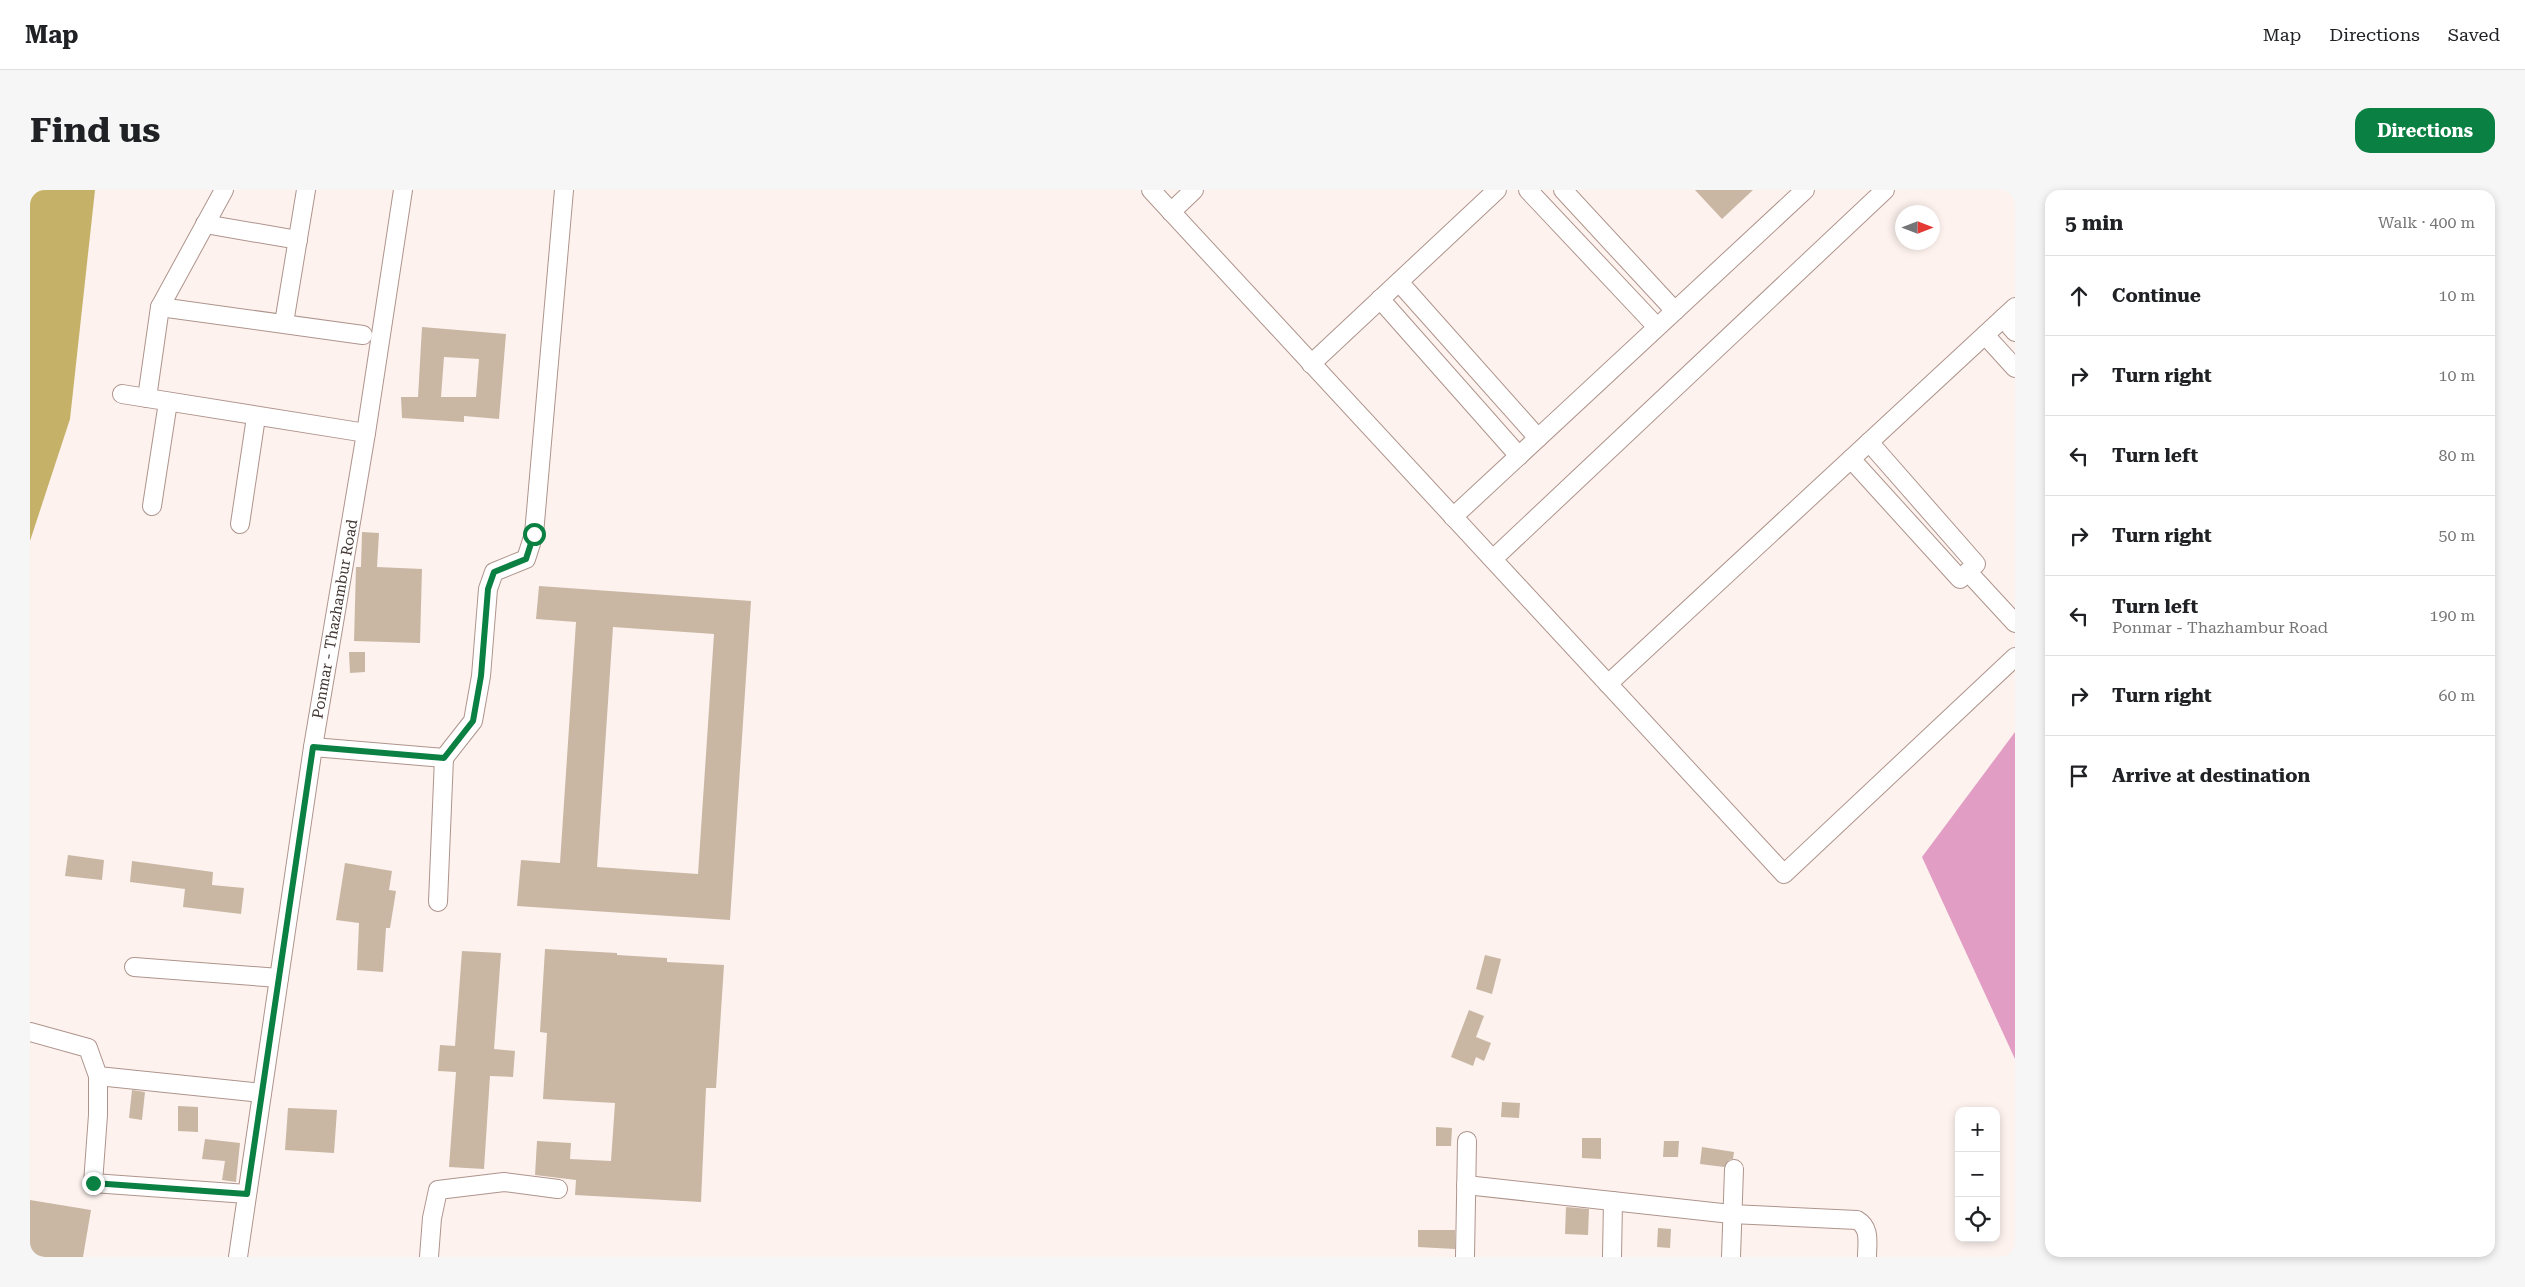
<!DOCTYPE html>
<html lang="en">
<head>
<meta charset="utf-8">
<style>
	:root { --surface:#fff; --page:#f6f6f6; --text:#202124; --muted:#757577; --line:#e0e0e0; --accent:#0b8043 }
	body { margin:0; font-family:"Roboto Serif",serif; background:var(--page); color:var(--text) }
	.controls { position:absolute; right:15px; bottom:15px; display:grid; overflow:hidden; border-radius:10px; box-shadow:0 2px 8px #0003 }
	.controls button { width:45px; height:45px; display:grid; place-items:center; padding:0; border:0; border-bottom:1px solid var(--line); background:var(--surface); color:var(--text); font:25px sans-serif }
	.compass { position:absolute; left:1865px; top:15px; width:45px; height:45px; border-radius:50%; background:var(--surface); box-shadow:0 2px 8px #0003; rotate:90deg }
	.stop { position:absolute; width:15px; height:15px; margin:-11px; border:4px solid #0b8043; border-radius:50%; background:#fff }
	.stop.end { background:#0b8043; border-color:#fff; box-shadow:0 1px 5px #0008 }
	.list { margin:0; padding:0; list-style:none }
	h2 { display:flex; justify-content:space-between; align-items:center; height:65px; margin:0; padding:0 20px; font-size:21px }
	h2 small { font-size:16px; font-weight:400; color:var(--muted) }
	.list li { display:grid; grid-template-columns:32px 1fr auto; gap:15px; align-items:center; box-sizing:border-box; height:80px; padding:0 20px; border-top:1px solid var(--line) }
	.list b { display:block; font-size:19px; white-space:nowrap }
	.list p { margin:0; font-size:16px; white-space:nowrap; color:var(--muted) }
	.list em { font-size:16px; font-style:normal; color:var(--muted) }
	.icon { flex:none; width:28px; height:28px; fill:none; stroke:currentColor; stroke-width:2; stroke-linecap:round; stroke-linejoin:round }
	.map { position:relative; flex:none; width:1985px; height:1067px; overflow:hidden; border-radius:15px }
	header { display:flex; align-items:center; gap:30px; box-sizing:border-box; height:70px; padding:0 25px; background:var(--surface); border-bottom:1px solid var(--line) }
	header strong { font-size:24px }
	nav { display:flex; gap:28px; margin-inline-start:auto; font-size:18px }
	.intro { display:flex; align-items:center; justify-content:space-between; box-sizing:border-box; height:120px; padding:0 30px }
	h1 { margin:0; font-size:35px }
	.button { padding:12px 22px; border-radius:15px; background:var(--accent); color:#fff; font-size:18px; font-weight:700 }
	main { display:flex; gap:30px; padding:0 30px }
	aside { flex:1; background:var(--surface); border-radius:15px; box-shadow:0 2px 8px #0003 }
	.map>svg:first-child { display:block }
	.forest { fill:#c6b168 }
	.water { fill:#e29dc4 }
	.building { fill:#c9b7a4; fill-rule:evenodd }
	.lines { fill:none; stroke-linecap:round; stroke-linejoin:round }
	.minor-casing { stroke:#ae948c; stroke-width:20 }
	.minor { stroke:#fff; stroke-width:18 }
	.route { stroke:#0b8043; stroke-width:6 }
	.labels { text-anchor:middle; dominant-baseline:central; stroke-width:4.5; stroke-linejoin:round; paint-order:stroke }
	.street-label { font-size:15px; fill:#413632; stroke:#fff }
</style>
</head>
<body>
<header>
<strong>Map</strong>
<nav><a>Map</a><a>Directions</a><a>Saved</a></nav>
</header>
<div class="intro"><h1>Find us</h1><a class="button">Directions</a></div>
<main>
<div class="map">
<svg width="1985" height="1067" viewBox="0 0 1985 1067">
	<rect width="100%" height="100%" fill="#fdf2ee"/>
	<path class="forest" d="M0,0H65L40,229L0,351Z"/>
	<path class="water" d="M1985,542V869L1892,667Z"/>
	<g class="building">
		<path d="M1665,0H1723L1692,29Z"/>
		<path d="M392,137L476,144L469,229L434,226V232L372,228L371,207H388ZM414,167L449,169L446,207H411Z"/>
		<path d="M332,342L349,343L347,377L392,379L390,453L324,451L326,377H331Z"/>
		<path d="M509,396L721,411L700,730L487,716L491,670L530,673L546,432L506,429ZM583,437L684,444L668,684L567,677Z"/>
		<path d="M319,462H335V482L320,483Z"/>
		<path d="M38,665L74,670L72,690L35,686Z"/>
		<path d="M102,671L183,682L182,695L214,698L211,724L153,717L155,699L100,692Z"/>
		<path d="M315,673L362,681L359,700L366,701L360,738H356L353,782L327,780L329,733L306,730Z"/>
		<path d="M515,759L587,763V765L637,768V772L694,775L686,898H676L671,1012L545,1005L546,990L505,985L507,951L541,953L540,969L581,971L585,913L513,909L517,843L510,842Z"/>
		<path d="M432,761L471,763L464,859L485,861L483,887L460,886L454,979L419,977L426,882L408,881L410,855L425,856Z"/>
		<path d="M1455,765L1471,769L1462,804L1446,799Z"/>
		<path d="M1439,820L1454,826L1446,847L1461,853L1454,871L1446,867L1443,876L1421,867Z"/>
		<path d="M102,900L115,902L112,930L99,928Z"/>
		<path d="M1472,912L1490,913L1489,928L1471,927Z"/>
		<path d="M148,916L168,917V942L148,941Z"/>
		<path d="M258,918L307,920L304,963L255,960Z"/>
		<path d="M1406,937L1422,938L1421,956H1406Z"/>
		<path d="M1552,948H1571V969L1552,968Z"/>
		<path d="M175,949L210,953L206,992L192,990L195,971L172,969Z"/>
		<path d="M1634,951H1649L1648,967H1633Z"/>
		<path d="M1672,957L1704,962L1703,969L1699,970L1694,977L1670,974Z"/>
		<path d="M0,1010L61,1020L53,1067H0Z"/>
		<path d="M1536,1017L1559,1019L1558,1045L1535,1044Z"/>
		<path d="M1628,1038L1641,1039L1640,1058L1627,1057Z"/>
		<path d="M1388,1040H1425V1059L1388,1057Z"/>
	</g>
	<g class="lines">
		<g class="minor-casing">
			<g id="minor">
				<path d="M1121,0L1754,684L1985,467"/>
				<path d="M1498,0L1627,137"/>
				<path d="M1533,0L1645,121"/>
				<path d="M1141,22L1164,0"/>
				<path d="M175,34L268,50"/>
				<path d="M1369,92L1508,248"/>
				<path d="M1350,109L1489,266"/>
				<path d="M130,117L333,145"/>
				<path d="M1973,128L1985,142"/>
				<path d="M254,133L276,0"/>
				<path d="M1955,145L1985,178"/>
				<path d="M1281,174L1467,0"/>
				<path d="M92,204L336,243"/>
				<path d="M117,208L130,117L194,0"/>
				<path d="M1821,269L1930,389L1946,374L1839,252"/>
				<path d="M122,316L138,212"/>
				<path d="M1423,327L1775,0"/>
				<path d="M210,334L226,227"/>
				<path d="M1463,369L1855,0"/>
				<path d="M1938,382L1985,433"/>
				<path d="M1578,494L1985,117"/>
				<path d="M283,557L414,568L443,531L451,486L458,399L464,382L496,369L504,344L534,0"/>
				<path d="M408,712L414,568"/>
				<path d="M104,777L249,788"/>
				<path d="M0,842L58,858L68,886L232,903"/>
				<path d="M68,886V925L63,993L217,1004"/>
				<path d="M1436,995L1701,1024L1827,1030C1841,1038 1837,1053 1837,1067"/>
				<path d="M208,1067L283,557L336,243L373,0"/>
				<path d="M399,1067L402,1028L408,1000L474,992L528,999"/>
				<path d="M1435,1067L1437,951"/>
				<path d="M1582,1067L1583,1011"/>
				<path d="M1701,1067L1704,979"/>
			</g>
		</g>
		<use href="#minor" class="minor"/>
	</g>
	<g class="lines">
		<path class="route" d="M63,993L217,1004L283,557L414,568L443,531L451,486L458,399L464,382L496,369L504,344"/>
	</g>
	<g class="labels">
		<g class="street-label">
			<text transform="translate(305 429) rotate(-80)">Ponmar - Thazhambur Road</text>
		</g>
	</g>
</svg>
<div class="controls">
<button>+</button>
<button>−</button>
<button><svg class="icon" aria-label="locate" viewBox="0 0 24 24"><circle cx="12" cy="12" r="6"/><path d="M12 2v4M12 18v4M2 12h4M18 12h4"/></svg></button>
</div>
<svg class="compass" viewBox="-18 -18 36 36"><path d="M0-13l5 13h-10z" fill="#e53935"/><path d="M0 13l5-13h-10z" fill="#757577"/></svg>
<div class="stop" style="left:504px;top:344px"></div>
<div class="stop end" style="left:63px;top:993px"></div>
</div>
<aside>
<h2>5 min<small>Walk · 400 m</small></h2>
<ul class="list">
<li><svg class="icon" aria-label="ahead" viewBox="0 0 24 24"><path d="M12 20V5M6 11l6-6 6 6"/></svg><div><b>Continue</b></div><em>10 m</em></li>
<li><svg class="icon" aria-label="right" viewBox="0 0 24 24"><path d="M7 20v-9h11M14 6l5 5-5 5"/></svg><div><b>Turn right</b></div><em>10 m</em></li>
<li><svg class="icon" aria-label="left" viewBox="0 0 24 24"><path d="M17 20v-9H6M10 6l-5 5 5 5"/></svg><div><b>Turn left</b></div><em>80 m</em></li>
<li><svg class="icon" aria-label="right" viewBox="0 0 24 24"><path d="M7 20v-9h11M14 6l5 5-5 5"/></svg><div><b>Turn right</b></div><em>50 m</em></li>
<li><svg class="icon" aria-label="left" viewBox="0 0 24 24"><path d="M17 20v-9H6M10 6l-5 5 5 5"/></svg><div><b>Turn left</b><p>Ponmar - Thazhambur Road</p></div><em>190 m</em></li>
<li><svg class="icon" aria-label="right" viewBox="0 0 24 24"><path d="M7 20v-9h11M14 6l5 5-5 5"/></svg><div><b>Turn right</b></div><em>60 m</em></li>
<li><svg class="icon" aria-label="arrive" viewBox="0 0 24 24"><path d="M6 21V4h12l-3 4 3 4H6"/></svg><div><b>Arrive at destination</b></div></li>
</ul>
</aside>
</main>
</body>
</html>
